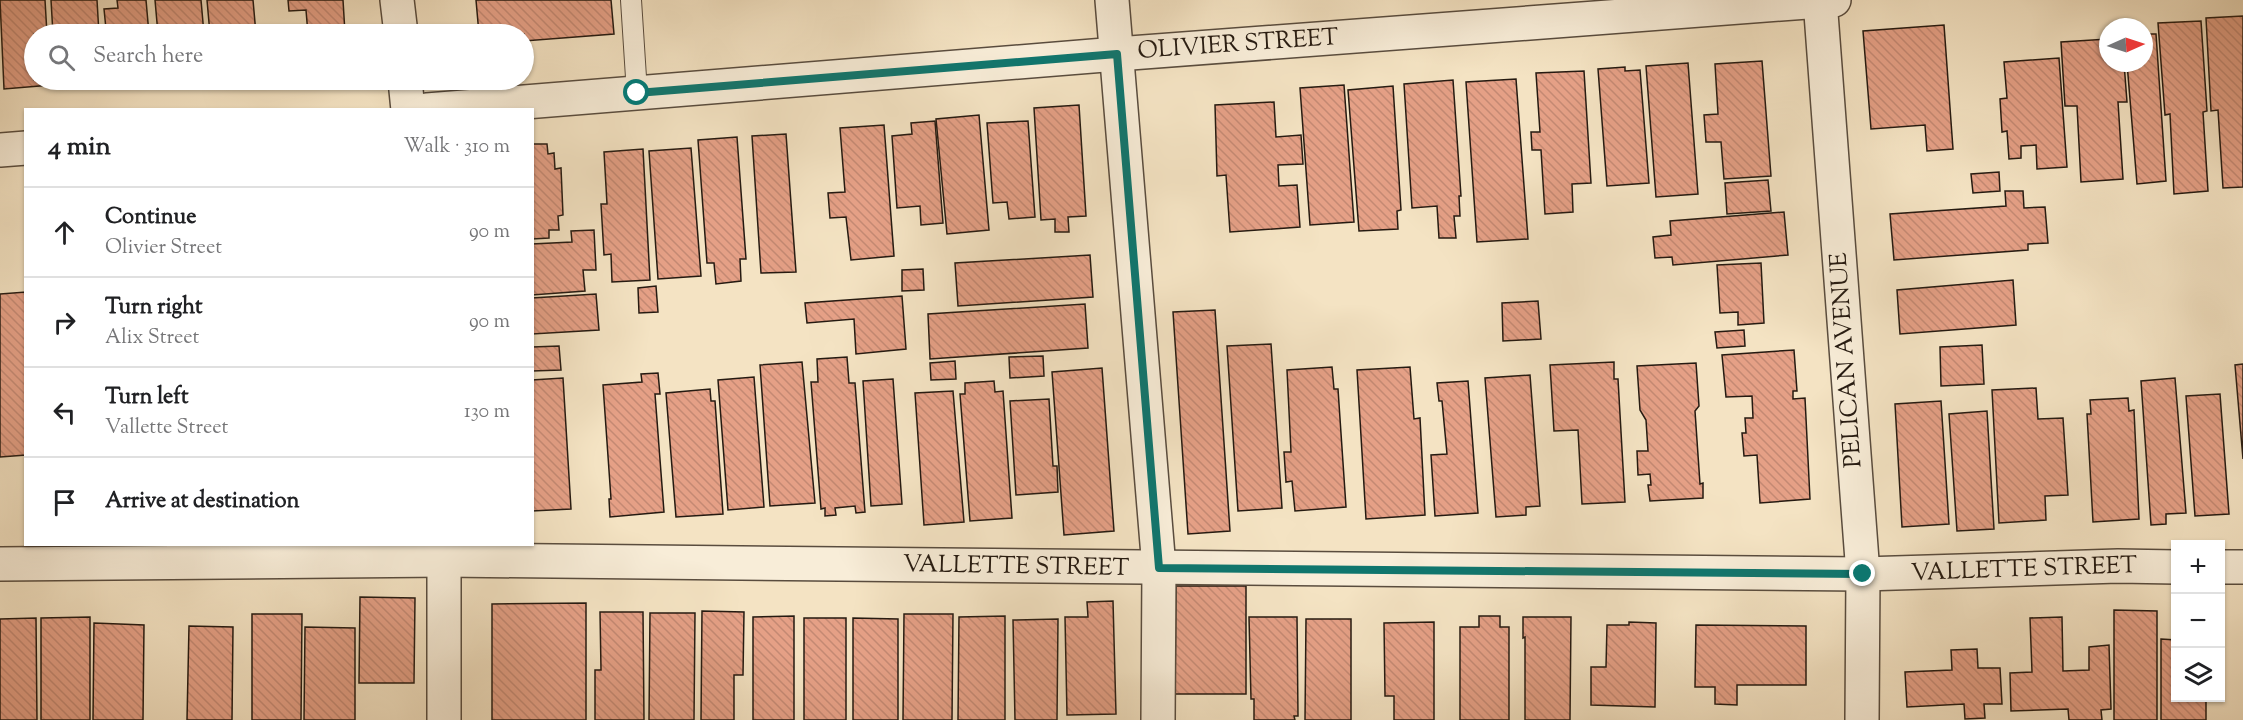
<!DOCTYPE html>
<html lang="en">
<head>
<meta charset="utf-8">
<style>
	:root { --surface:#fff; --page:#f6f6f6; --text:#202124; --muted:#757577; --line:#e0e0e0 }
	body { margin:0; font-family:"Sorts Mill Goudy",serif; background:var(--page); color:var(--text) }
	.controls { position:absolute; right:18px; bottom:18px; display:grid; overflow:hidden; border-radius:0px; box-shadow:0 2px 4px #0004 }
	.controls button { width:54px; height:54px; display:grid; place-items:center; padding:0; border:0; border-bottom:2px solid var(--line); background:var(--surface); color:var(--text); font:30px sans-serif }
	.compass { position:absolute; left:2099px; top:18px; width:54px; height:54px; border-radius:50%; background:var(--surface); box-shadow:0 2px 4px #0004; rotate:87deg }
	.stop { position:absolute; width:18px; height:18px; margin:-14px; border:4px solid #0f766e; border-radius:50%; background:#fff }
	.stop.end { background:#0f766e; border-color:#fff; box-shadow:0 2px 6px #0008 }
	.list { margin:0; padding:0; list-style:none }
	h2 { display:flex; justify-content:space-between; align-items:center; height:78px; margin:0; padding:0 24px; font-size:26px }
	h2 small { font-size:20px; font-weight:400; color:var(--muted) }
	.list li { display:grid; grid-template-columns:39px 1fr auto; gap:18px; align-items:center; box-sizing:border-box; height:90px; padding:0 24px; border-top:2px solid var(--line) }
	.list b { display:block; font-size:22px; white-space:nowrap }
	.list p { margin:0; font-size:20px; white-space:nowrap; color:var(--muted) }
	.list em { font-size:20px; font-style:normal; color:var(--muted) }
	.icon { flex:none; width:33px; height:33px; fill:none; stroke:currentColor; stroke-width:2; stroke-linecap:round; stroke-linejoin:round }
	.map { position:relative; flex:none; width:2243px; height:720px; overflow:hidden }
	.search { position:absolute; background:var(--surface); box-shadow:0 2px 4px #0004; left:24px; top:24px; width:510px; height:66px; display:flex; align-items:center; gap:15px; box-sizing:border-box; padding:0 21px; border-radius:33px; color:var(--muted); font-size:22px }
	.panel { position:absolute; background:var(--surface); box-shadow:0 2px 4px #0004; left:24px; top:108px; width:510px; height:438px; border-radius:0px }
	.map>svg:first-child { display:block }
	.building { fill:url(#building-back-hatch); stroke:#251a11; stroke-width:1.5 }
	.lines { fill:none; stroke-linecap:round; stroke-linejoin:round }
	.service-casing { stroke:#594c3e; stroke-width:22 }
	.minor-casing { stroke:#594c3e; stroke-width:36 }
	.tertiary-casing { stroke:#594c3e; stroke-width:36 }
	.service { stroke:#f8edd8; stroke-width:20 }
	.minor { stroke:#f8edd8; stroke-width:33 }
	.tertiary { stroke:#f8edd8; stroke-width:33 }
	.route { stroke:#0f766e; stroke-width:8 }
	.labels { text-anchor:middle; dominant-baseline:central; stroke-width:6; stroke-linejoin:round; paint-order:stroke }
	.street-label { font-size:24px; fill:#251a11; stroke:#f8edd8 }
</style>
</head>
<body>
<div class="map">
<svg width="2243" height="720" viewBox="0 0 2243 720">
	<defs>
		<pattern id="building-back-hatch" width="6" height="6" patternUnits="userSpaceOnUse" patternTransform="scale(1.5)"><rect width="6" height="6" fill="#e5a086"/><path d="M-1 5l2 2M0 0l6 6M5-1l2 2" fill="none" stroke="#c48973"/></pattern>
	</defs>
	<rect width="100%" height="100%" fill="#f4e3c3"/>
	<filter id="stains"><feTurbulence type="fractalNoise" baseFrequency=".00333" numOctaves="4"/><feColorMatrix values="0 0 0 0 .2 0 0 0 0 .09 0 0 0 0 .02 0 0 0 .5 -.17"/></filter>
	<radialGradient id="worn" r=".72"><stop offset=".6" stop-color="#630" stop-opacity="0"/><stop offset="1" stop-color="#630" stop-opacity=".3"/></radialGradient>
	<g class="building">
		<path d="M0,0H45L47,34H34V80H50L51,85L4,89Z"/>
		<path d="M51,0H97L99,34H53Z"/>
		<path d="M117,0H146L149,34H118L117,28L106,29L104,9L118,8Z"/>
		<path d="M155,0H201L204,34H158Z"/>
		<path d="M207,0H253L256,34H210Z"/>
		<path d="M288,0H343L345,33L308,34L306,10L289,11Z"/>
		<path d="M476,0H611L614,34L524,41V34H479Z"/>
		<path d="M2243,16V187L2223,188L2218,110L2211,111L2206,18Z"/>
		<path d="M2201,21L2207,111L2203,112L2208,191L2174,194L2170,114L2165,115L2158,23Z"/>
		<path d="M1944,25L1953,149L1927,151L1925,125L1871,129L1863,31Z"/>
		<path d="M2144,34H2156L2166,181L2137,184L2127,63H2144Z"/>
		<path d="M2108,39V63H2124L2127,102H2118L2123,179L2081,182L2077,106H2065L2061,42Z"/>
		<path d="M2059,58L2067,167L2037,169L2036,145L2021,146V158L2009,159L2007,131L2002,132L2000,99L2007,98L2004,62Z"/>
		<path d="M1762,61L1771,176L1724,179L1721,142H1706L1704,115L1718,114L1715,64Z"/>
		<path d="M1688,63L1698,194L1656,197L1646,66Z"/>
		<path d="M1625,67V71L1640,70L1649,183L1607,186L1598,69Z"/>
		<path d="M1584,71L1591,183L1572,184L1573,212L1545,214L1541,150H1532L1531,132H1540L1536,73Z"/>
		<path d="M1516,79L1528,239L1477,242L1466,82Z"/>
		<path d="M57,80H103V81L57,84Z"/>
		<path d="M1453,80L1461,196H1459L1460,216H1454L1456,238H1439L1437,206L1412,208L1404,84Z"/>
		<path d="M1344,85L1354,222L1310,225L1300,88Z"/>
		<path d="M1393,86L1401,210L1397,211L1398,229L1359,231L1348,90Z"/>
		<path d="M1274,102L1276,137L1301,135L1303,164L1278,165L1279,186L1297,185L1300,227L1230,232L1226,175L1217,176L1215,105Z"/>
		<path d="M1079,105L1086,216L1068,217L1069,232H1055V219L1041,220L1034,108Z"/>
		<path d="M979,115L989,230L947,234L936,119Z"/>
		<path d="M935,121L943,223L921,225L920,206L897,208L892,136L912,134L911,123Z"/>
		<path d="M1028,121L1035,217L1009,219L1007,202L993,203L987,123Z"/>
		<path d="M884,125L894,256L851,260L846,217L830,218L828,193L845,192L840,128Z"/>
		<path d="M786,134L796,272L761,273L752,136Z"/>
		<path d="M737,137L746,259H740L741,281L716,284L714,263H707L698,140Z"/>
		<path d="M532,144H547L548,154L554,153L555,169L561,168L563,215L558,216L559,230H549V238L532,239Z"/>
		<path d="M691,148L701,276L658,279L649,151Z"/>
		<path d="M643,149L650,280L612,282L611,254L604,255L601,204H607L604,152Z"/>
		<path d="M1999,172L2000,191L1973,193L1971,174Z"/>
		<path d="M1768,180L1771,211L1727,214L1725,183Z"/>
		<path d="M2005,191H2023L2024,208L2045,207L2048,243L2028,244V250L1894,260L1890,214L2006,206Z"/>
		<path d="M1784,212L1788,255L1673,265L1672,257L1655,258L1653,237L1671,235L1670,221Z"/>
		<path d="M594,230L596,270H583L585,291L532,295V244L572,242L571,231Z"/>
		<path d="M1090,255L1093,297L958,306L955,263Z"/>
		<path d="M1761,263L1764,323L1738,325V312L1720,313L1717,265Z"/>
		<path d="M923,269L924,290L902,291V270Z"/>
		<path d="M2013,280L2016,325L1900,334L1897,290Z"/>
		<path d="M656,286L658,312L639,313L638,288Z"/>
		<path d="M26,292V455L0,457V294Z"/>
		<path d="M596,294L599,330L532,334V298Z"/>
		<path d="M902,296L906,349L856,354L854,319L807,323L805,303Z"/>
		<path d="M1538,301L1541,339L1503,341L1502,303Z"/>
		<path d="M1085,304L1088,348L930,359L928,314Z"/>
		<path d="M1215,310L1230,531L1188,534L1173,312Z"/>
		<path d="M1744,330L1745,346L1717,348L1715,332Z"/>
		<path d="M1271,344L1282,508L1238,511L1227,346Z"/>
		<path d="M1982,345L1984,384L1941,386L1940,347Z"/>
		<path d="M559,346L561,370L532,371V347Z"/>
		<path d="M1794,350L1797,391H1793V399L1805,398L1810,499L1760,503L1757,455L1744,456L1742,433H1746L1745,418H1753L1752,396L1726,397L1722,355Z"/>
		<path d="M1043,356L1044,376L1010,378L1009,357Z"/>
		<path d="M847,357L849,383H855L865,512L856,513L855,506L835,508L836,515L825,516V508L821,509L811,382H818L817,359Z"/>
		<path d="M955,361L956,379L931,380L930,363Z"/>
		<path d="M802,362L815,503L770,506L760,365Z"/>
		<path d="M1614,362V379H1618L1625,502L1582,504L1578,430L1554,431L1550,365Z"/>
		<path d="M1696,363L1699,406L1695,411L1700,484L1703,483V498L1650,501L1648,485H1651L1650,474L1638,475L1637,451H1648L1646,420L1640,410L1637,366Z"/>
		<path d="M2243,364V459L2235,365Z"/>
		<path d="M1332,367L1334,389H1338L1346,507L1295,511L1292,481L1286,482L1284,452H1291L1287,370Z"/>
		<path d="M1410,367L1414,419L1420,418L1425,515L1366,519L1357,370Z"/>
		<path d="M1102,368L1114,531L1064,535L1052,372Z"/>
		<path d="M658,373L660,394H655L664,512L610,517L609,499H611L603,385L642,382L641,374Z"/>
		<path d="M1530,375L1540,506L1526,507V515L1496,517L1485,378Z"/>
		<path d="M754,377L764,507L728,510L718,380Z"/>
		<path d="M563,378L571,509L532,511V380Z"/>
		<path d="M2175,378L2186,513L2166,514V524L2151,525L2141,381Z"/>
		<path d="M893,379L902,504L871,506L863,381Z"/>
		<path d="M994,381L995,392L1003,391L1012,518L970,521L960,394H965V383Z"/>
		<path d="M1468,381L1478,513L1435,516L1431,455L1447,454L1442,401H1439L1437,383Z"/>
		<path d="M2036,388L2038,419L2063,418L2068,495L2045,496L2046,520L1999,523L1992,390Z"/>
		<path d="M710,389L711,401H715L723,514L676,517L666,393Z"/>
		<path d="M953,391L964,522L924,525L915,393Z"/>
		<path d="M2220,394L2229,514L2195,516L2186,396Z"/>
		<path d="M2128,398L2129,411L2134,410L2139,519L2093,522L2087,414H2091L2090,400Z"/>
		<path d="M1049,399L1053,466H1057L1058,492L1016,495L1010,401Z"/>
		<path d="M1941,401L1949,524L1902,527L1895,404Z"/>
		<path d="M1987,411L1994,529L1957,531L1949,414Z"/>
		<path d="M1176,586H1246V694H1175Z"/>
		<path d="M360,597L415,598L414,683H359Z"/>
		<path d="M1113,601L1116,714L1067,715L1065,617H1088L1087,602Z"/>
		<path d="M586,603V720H492V604Z"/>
		<path d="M2114,610L2157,611V720H2114Z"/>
		<path d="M702,611L744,612L743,675H734V720H701Z"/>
		<path d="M600,612H643L644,720H595V670H601Z"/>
		<path d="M650,613H695L694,720H649Z"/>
		<path d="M252,614H302L301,720H252Z"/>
		<path d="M904,614H953L952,720H903Z"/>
		<path d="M794,616V720H753V617Z"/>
		<path d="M1005,616V720H958L959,617Z"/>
		<path d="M1479,616H1500V627H1509V720H1460V627H1479Z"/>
		<path d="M90,617V720H41V618Z"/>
		<path d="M1249,617H1297L1298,716H1294L1295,720H1254V699H1251Z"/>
		<path d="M1523,617H1571L1570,720H1525V637L1523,638Z"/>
		<path d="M2062,617L2063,671L2089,670V647L2109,645L2111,709L2101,710L2102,720H2069L2068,709L2011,711L2010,673L2032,672L2030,618Z"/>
		<path d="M36,618L37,720H0V619Z"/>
		<rect x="804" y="618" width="42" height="102"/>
		<path d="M853,618L898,619V720H853Z"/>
		<path d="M1058,619L1057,720H1015L1013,620Z"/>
		<path d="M1306,619H1351V720H1305Z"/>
		<path d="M1434,622V720H1394V696H1385L1384,623Z"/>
		<path d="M1629,622L1656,623L1655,707L1591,705V667H1606L1607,625H1629Z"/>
		<path d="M94,623L144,625L143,720H93Z"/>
		<path d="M1696,625L1806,626V685H1737V705L1715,704V687H1695Z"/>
		<path d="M189,626L233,627L232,720H187Z"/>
		<path d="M305,627L355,628V720H304Z"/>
		<path d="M2161,639L2176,640V698H2206V720H2161Z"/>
		<path d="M1977,649L1978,668H2000L2002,704H1984L1985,718L1965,719L1964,704L1907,707L1905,672L1952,670L1951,650Z"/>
	</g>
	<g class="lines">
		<g class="service-casing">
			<path id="service" d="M631,0L637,93"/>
		</g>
		<g class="minor-casing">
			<g id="minor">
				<path d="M397,0L401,34"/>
				<path d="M1112,0L1159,568L1158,720"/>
				<path d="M1820,0L1863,574L1862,720"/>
				<path d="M405,80L408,110"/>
				<path d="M427,110L1117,54L1834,0"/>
				<path d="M0,150L26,148"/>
				<path d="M444,544V720"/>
			</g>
		</g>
		<g class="tertiary-casing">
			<g id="tertiary">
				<path d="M0,564L445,560L1863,574L2118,566L2176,567"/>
				<path d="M2220,567H2243"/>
			</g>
		</g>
		<use href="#service" class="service"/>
		<use href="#minor" class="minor"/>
		<use href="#tertiary" class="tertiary"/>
	</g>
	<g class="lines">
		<path class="route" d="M637,93L1117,54L1159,568L1863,574"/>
	</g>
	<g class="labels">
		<g class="street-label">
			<text transform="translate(1238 45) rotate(-4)">OLIVIER STREET</text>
			<text transform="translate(1847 360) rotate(-94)">PELICAN AVENUE</text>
			<text transform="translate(1016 567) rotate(1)">VALLETTE STREET</text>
			<text transform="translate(2024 570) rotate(-2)">VALLETTE STREET</text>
		</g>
	</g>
	<rect width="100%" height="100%" filter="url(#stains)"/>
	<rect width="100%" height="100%" fill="url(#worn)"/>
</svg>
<div class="controls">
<button>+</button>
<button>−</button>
<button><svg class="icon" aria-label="layers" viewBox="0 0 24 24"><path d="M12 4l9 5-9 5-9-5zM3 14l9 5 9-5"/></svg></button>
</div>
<svg class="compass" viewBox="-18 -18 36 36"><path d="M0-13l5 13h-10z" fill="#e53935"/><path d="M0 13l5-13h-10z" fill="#757577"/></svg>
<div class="stop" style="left:637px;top:93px"></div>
<div class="stop end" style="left:1863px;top:574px"></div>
<div class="search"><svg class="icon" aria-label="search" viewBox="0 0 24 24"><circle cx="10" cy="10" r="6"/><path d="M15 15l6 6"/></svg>Search here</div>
<section class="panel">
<h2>4 min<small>Walk · 310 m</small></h2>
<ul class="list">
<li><svg class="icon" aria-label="ahead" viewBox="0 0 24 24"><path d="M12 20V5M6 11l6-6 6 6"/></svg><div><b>Continue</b><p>Olivier Street</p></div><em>90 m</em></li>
<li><svg class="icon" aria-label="right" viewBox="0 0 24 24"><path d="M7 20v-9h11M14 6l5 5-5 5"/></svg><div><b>Turn right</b><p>Alix Street</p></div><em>90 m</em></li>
<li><svg class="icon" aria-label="left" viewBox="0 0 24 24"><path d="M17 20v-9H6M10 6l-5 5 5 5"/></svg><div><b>Turn left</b><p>Vallette Street</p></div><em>130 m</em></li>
<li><svg class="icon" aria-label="arrive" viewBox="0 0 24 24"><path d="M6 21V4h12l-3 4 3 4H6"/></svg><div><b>Arrive at destination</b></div></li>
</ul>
</section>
</div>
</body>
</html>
